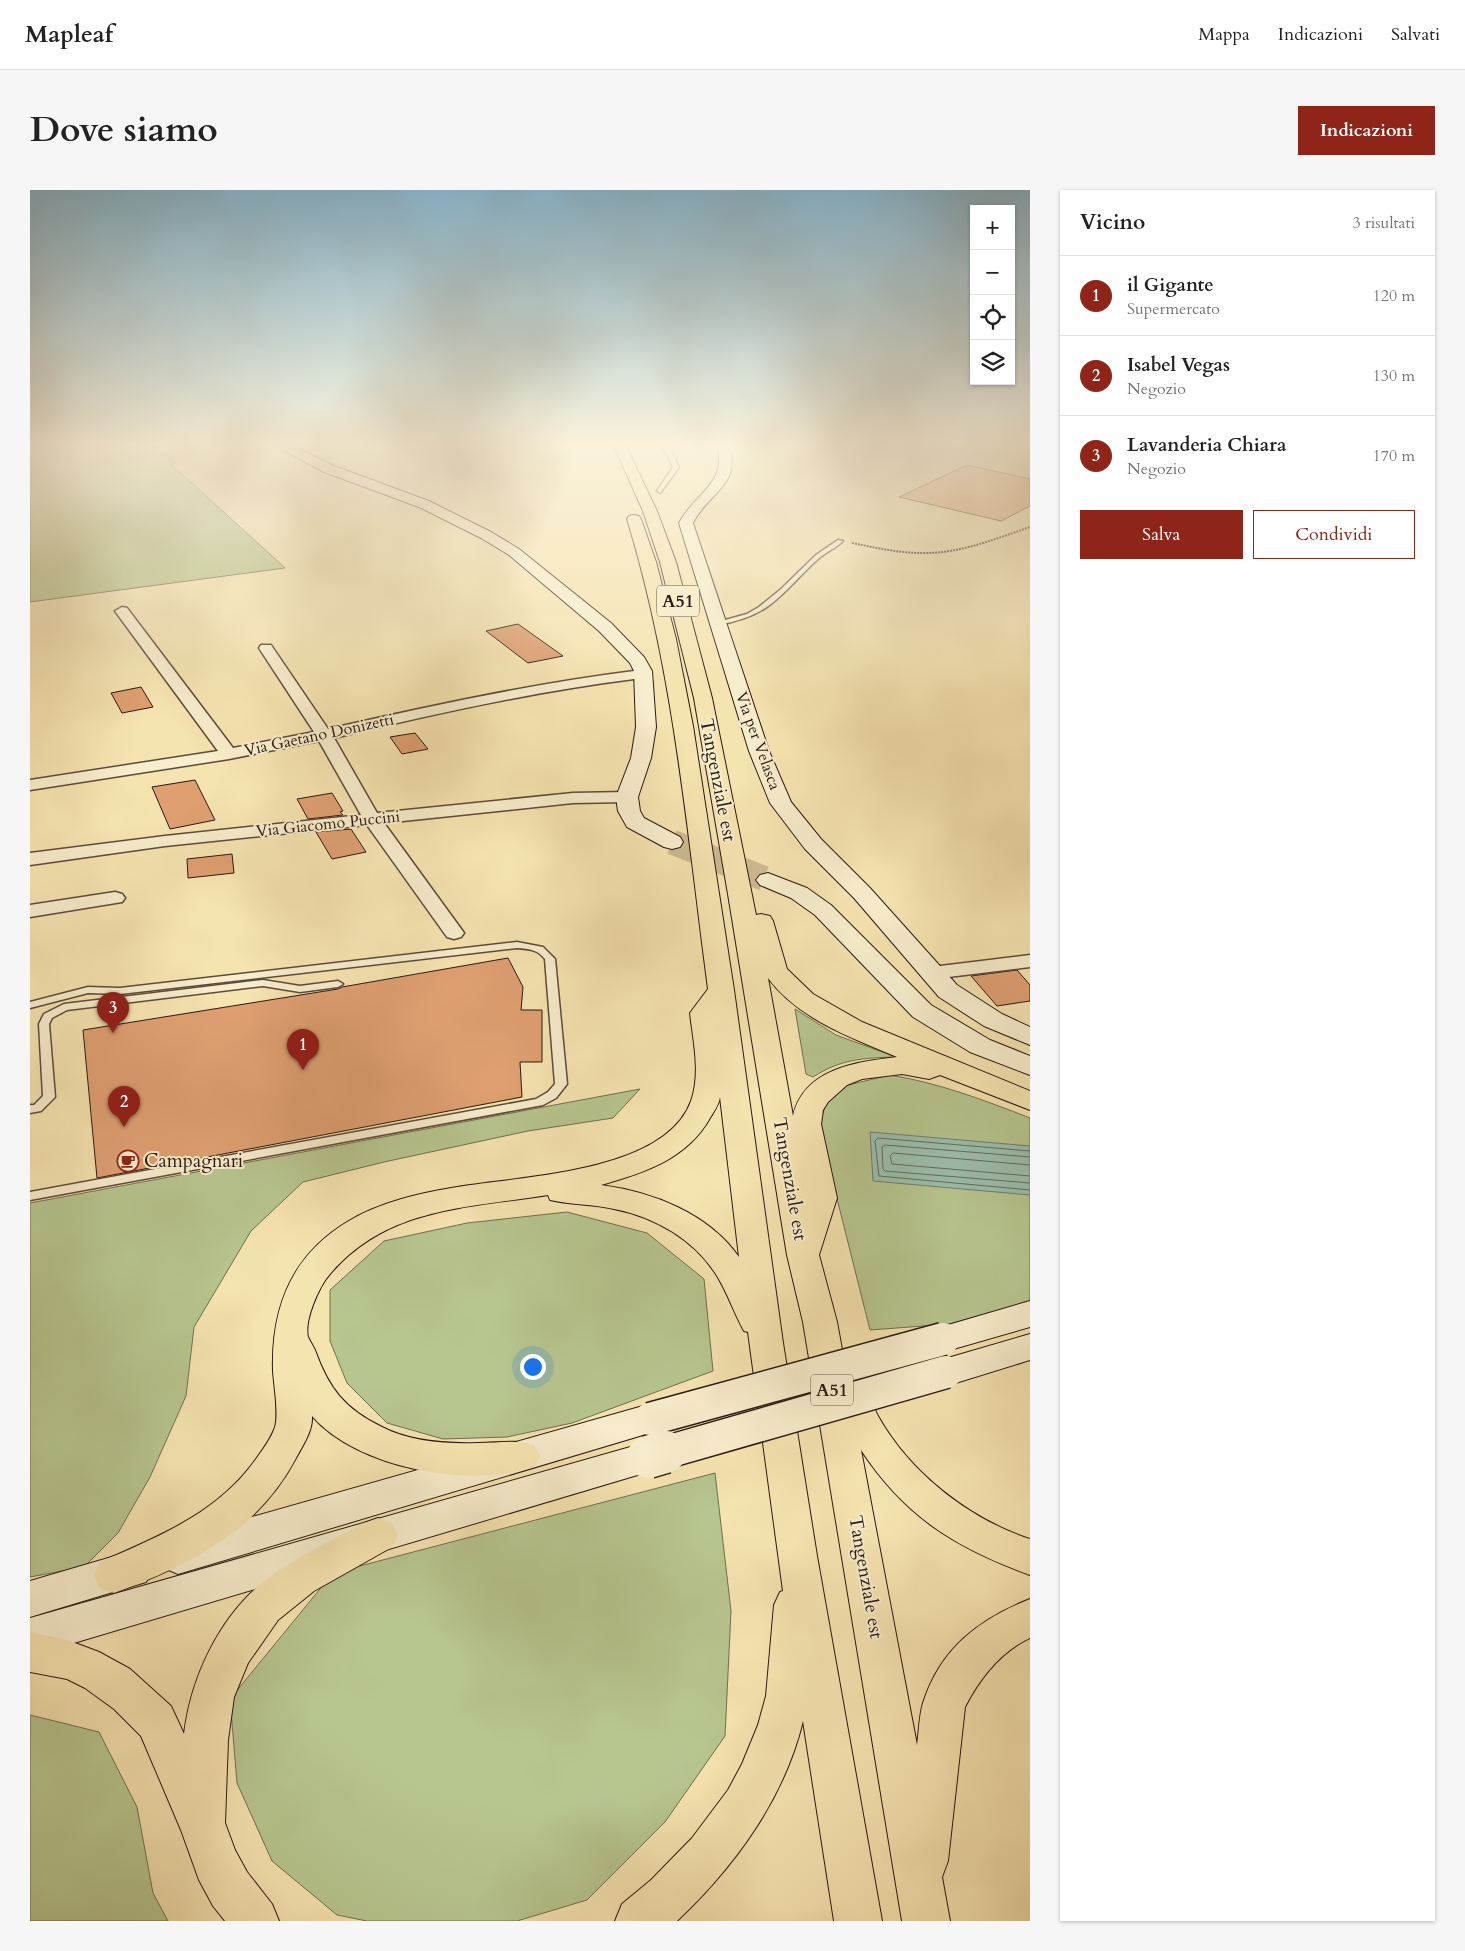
<!DOCTYPE html>
<html lang="it">
<head>
<meta charset="utf-8">
<style>
	:root { --surface:#fff; --page:#f6f6f6; --text:#222; --muted:#767676; --line:#e0e0e0; --accent:#8f2418 }
	body { margin:0; font-family:Cardo,serif; background:var(--page); color:var(--text) }
	.controls { position:absolute; right:15px; top:15px; display:grid; overflow:hidden; border-radius:0px; box-shadow:0 1px 4px #0004 }
	.controls button { width:45px; height:45px; display:grid; place-items:center; padding:0; border:0; border-bottom:1px solid var(--line); background:var(--surface); color:var(--text); font:25px sans-serif }
	.you { position:absolute; left:502px; top:1176px; width:18px; height:18px; margin:-12px; border:4px solid #fff; border-radius:50%; background:#1a73e8; box-shadow:0 0 0 8px #1a73e833 }
	.badge { display:grid; place-items:center; width:32px; height:32px; border-radius:50%; background:var(--accent); color:#fff; font-size:16px; font-weight:700 }
	.pin { position:absolute; translate:-50% -41px; filter:drop-shadow(0 1px 2px #0008) }
	.pin::after { content:''; position:absolute; top:26px; width:18px; height:15px; background:inherit; clip-path:polygon(0 0,100% 0,50% 100%) }
	.list { margin:0; padding:0; list-style:none }
	h2 { display:flex; justify-content:space-between; align-items:center; height:65px; margin:0; padding:0 20px; font-size:21px }
	h2 small { font-size:16px; font-weight:400; color:var(--muted) }
	.list li { display:grid; grid-template-columns:32px 1fr auto; gap:15px; align-items:center; box-sizing:border-box; height:80px; padding:0 20px; border-top:1px solid var(--line) }
	.list b { display:block; font-size:19px; white-space:nowrap }
	.list p { margin:0; font-size:16px; white-space:nowrap; color:var(--muted) }
	.list em { font-size:16px; font-style:normal; color:var(--muted) }
	.actions { display:flex; gap:10px; padding:15px 20px }
	.actions a { flex:1; padding:11px 0; border:1px solid var(--accent); border-radius:0px; text-align:center; font-size:18px; color:var(--accent) }
	.actions .main { background:var(--accent); color:#fff }
	.icon { flex:none; width:28px; height:28px; fill:none; stroke:currentColor; stroke-width:2; stroke-linecap:round; stroke-linejoin:round }
	.map { position:relative; flex:none; width:1000px; height:1731px; overflow:hidden; border-radius:0px }
	header { display:flex; align-items:center; gap:30px; box-sizing:border-box; height:70px; padding:0 25px; background:var(--surface); border-bottom:1px solid var(--line) }
	header strong { font-size:24px }
	nav { display:flex; gap:28px; margin-inline-start:auto; font-size:18px }
	.intro { display:flex; align-items:center; justify-content:space-between; box-sizing:border-box; height:120px; padding:0 30px }
	h1 { margin:0; font-size:35px }
	.button { padding:12px 22px; border-radius:0px; background:var(--accent); color:#fff; font-size:18px; font-weight:700 }
	main { display:flex; gap:30px; padding:0 30px }
	aside { flex:1; background:var(--surface); border-radius:0px; box-shadow:0 1px 4px #0004 }
	.map>svg:first-child { display:block }
	.green { fill:#b7c58e; stroke:#706e50 }
	.water { fill:#9cbeac; stroke:#6e7c6e }
	.lines { fill:none; stroke-linecap:round; stroke-linejoin:round }
	.shore { stroke:#626b5f; stroke-width:1 }
	.building { fill:#df9f71; stroke:#291812 }
	.secondary-tunnel { stroke:#ccba90; stroke-width:25; stroke-dasharray:25 12; stroke-linecap:butt }
	.lane-casing { stroke:#5c4b3a; stroke-width:3 }
	.street-casing { stroke:#5c4b3a; stroke-width:3 }
	.secondary-casing { stroke:#291812; stroke-width:2 }
	.primary-casing { stroke:#291812; stroke-width:2 }
	.highway-casing { stroke:#291812; stroke-width:2 }
	.path { stroke:#291812; stroke-width:2; stroke-dasharray:2 1; stroke-linecap:butt }
	.lane { fill:#f8edcc; fill-rule:evenodd }
	.street { fill:#f8edcc; fill-rule:evenodd }
	.secondary { fill:#f8edcc; fill-rule:evenodd }
	.primary { fill:#f5e3b0; fill-rule:evenodd }
	.highway { fill:#f5e3b0; fill-rule:evenodd }
	.secondary-bridge-far1-casing { stroke:#291812; stroke-width:35; stroke-linecap:butt }
	.secondary-bridge-casing { stroke:#291812; stroke-width:45; stroke-linecap:butt }
	.secondary-bridge-far1 { stroke:#f8edcc; stroke-width:32 }
	.secondary-bridge { stroke:#f8edcc; stroke-width:42 }
	.labels { text-anchor:middle; dominant-baseline:central; stroke-width:4; stroke-linejoin:round; paint-order:stroke }
	.far-street-label { font-size:16px; fill:#291812; stroke:#f8edcc }
	.shield { fill:#f8edcc; stroke:#67584a; stroke-width:1 }
	.shield-label { font-size:18px; font-weight:bold; fill:#291812 }
	.street-label { font-size:19px; fill:#291812; stroke:#f8edcc }
	.poi-label { font-size:19px; fill:#291812; stroke:#f8edcc; text-anchor:start }
</style>
</head>
<body>
<header>
<strong>Mapleaf</strong>
<nav><a>Mappa</a><a>Indicazioni</a><a>Salvati</a></nav>
</header>
<div class="intro"><h1>Dove siamo</h1><a class="button">Indicazioni</a></div>
<main>
<div class="map">
<svg width="1000" height="1731" viewBox="0 0 1000 1731">
	<rect width="100%" height="100%" fill="#f5e3b0"/>
	<filter id="stains"><feTurbulence type="fractalNoise" baseFrequency=".004" numOctaves="4"/><feColorMatrix values="0 0 0 0 .2 0 0 0 0 .09 0 0 0 0 .02 0 0 0 .5 -.17"/></filter>
	<radialGradient id="worn" r=".72"><stop offset=".6" stop-color="#630" stop-opacity="0"/><stop offset="1" stop-color="#630" stop-opacity=".3"/></radialGradient>
	<g class="green">
		<path d="M0,256H129L146,273L141,274L255,378L0,412Z"/>
		<path d="M765,819L806,845L866,867C833,868 811,869 783,887L776,884Z"/>
		<path d="M860,885C909,893 954,910 1000,928V1111L920,1134L840,1140L789,937L797,910L814,896Z"/>
		<path d="M610,899L583,928L498,941L354,972L273,992L221,1041L164,1137L156,1206L120,1287L88,1343L54,1377L0,1387V1013Z"/>
		<path d="M537,1022L617,1043L674,1089L683,1181L542,1233L477,1247L413,1249L357,1233L317,1193L300,1151V1100L354,1051L437,1033Z"/>
		<path d="M685,1283L701,1421L695,1546L635,1632L557,1710L487,1731H337L307,1725L242,1671L207,1593L200,1509L303,1383Z"/>
		<path d="M0,1525L69,1542L107,1617L123,1703L138,1731H0Z"/>
	</g>
	<path class="water" d="M840,942L1000,956V1005L843,991Z"/>
	<g class="lines">
		<g class="shore">
			<path d="M1000,961L848,948L845,951L849,986L1000,1000"/>
			<path d="M1000,967L855,955L852,957L853,979L855,981L1000,993"/>
			<path d="M1000,975L863,963L860,966L862,974L1000,986"/>
		</g>
	</g>
	<g class="building">
		<path d="M937,275L1000,289V316L971,331L869,307Z"/>
		<path d="M488,434L533,466L498,473L456,441Z"/>
		<path d="M111,497L123,517L92,523L81,503Z"/>
		<path d="M385,543L398,559L372,564L360,547Z"/>
		<path d="M165,590L185,630L140,639L122,597Z"/>
		<path d="M302,603L313,621L310,622L313,625L278,629L267,609Z"/>
		<path d="M321,639L336,662L302,669L286,642Z"/>
		<path d="M202,664L204,683L158,688L157,669Z"/>
		<path d="M478,768L493,797L491,820H512V872H490L492,907L67,988L53,840L308,799L312,797Z"/>
		<path d="M987,780L1000,795V811L967,816L941,786Z"/>
	</g>
	<g class="lines">
		<path class="secondary-tunnel" d="M642,652L738,690"/>
		<g class="lane-casing">
			<g id="lane">
				<path d="M632,256H638L649,277L630,303L627,301L643,277Z"/>
				<path d="M808,350L813,351C806,358 796,362 788,369C750,404 742,426 687,435L684,433L717,424L729,417L750,400L786,365Z"/>
				<path d="M487,752L513,757L525,769L537,894L526,908L513,915L0,1010V1002L506,909L518,902L525,894L515,769C507,759 499,759 487,758L90,804L58,803L0,818V812L58,797L90,798Z"/>
				<path d="M233,790L270,796L308,791L313,794L308,797L270,802L233,796L37,820L22,828L19,834L25,907L11,921L0,923V915H4L13,906L9,834L14,824L34,814Z"/>
			</g>
		</g>
		<g class="street-casing">
			<g id="street">
				<path d="M92,417L97,418L203,558L284,542L229,458L231,455H241L298,539C400,516 501,494 604,481L609,482L611,485L609,488L604,489C502,502 403,524 304,548L347,623L543,603L597,602L603,603L606,607L603,611L597,612L543,613L354,633L434,743L431,747L424,749L417,747L337,635L135,656L0,675V663L135,646L331,625L289,551L199,569L0,600V590L188,561L85,421Z"/>
				<path d="M85,702L92,704L95,708L92,712L0,727V715Z"/>
				<path d="M1000,765V777L902,789L895,787L892,783L895,779L902,777Z"/>
			</g>
		</g>
		<g class="secondary-casing">
			<g id="secondary">
				<path d="M246,256H263L304,276L399,311L461,342L489,359L581,433L614,467L622,481L626,537L621,568L608,607L610,621L614,628L650,647L653,652L650,657L642,659L634,657L597,637L588,621L586,607L601,568L606,537L604,481L600,473L569,441L479,365L451,348L389,317L294,282Z"/>
				<path d="M687,256H699C712,295 678,303 663,333L739,561L761,612L791,649L840,698L927,795L972,824L1000,837V855L954,836L909,807L824,708L775,659L740,613L719,561L649,333C665,303 698,293 687,256Z"/>
				<path d="M738,683L777,698L801,715L901,815L960,850L1000,866V885L940,862L883,827L785,725L761,708L730,695L726,690L730,685Z"/>
				<path d="M1000,1111V1137L913,1162L901,1158L896,1149L901,1140Z"/>
				<path d="M1000,1144V1170L916,1196L904,1192L898,1182L904,1172Z"/>
				<path d="M620,1214L633,1219L638,1229L633,1239L148,1384L134,1378L128,1366L134,1354L148,1348Z"/>
				<path d="M618,1252L631,1256L637,1267L631,1278L0,1466V1428Z"/>
				<path d="M102,1361L116,1366L122,1379L116,1392L0,1427V1391Z"/>
			</g>
		</g>
		<g class="primary-casing">
			<path id="primary" d="M348,1328L362,1333L368,1345L362,1357L284,1401L248,1430L218,1473L204,1507L198,1550L195,1633L205,1660L217,1682L242,1714L249,1731H195L183,1716L169,1690L151,1640L111,1546L84,1519L55,1498L37,1489L0,1482V1442L37,1450L69,1462L100,1479L141,1516L154,1544C161,1488 188,1429 233,1392C263,1368 300,1352 334,1333Z"/>
		</g>
		<g class="highway-casing">
			<g id="highway">
				<path d="M584,256H596L627,321L646,372L682,508L726,725L731,724L740,726L743,731L757,779L783,804L832,832L1000,901V920L910,885L899,889L872,884L832,889L817,895L798,912L793,920L791,934L807,1008L789,1065L807,1132L815,1176L827,1180C835,1195 840,1211 848,1226C880,1283 939,1329 1000,1349V1385C926,1358 875,1327 831,1260L887,1555C889,1542 889,1526 893,1513C910,1459 949,1429 1000,1409V1448C970,1462 950,1488 935,1517L918,1671L912,1687L920,1731H872L773,1132L757,1065L698,704L664,508L630,372L613,321ZM738,788C768,829 822,848 867,867C827,872 774,878 763,926Z"/>
				<path d="M604,325L609,326L611,329L626,372L646,449L663,536L704,800L753,1153L787,1366L852,1731H804L773,1531C754,1609 705,1676 647,1731H585L592,1714L621,1690L662,1648L698,1600L712,1574L728,1535L736,1506L744,1415L750,1402L753,1401L718,1142L714,1141C704,1123 698,1104 687,1086C665,1050 625,1027 584,1019C563,1014 541,1015 520,1010L518,1005C437,1018 357,1017 300,1084C289,1096 274,1131 278,1147C280,1151 283,1156 285,1160C299,1199 315,1219 352,1237C381,1252 416,1254 448,1253C467,1253 486,1249 504,1255L510,1266L504,1277C440,1299 327,1278 282,1226C283,1241 273,1255 266,1268C227,1342 160,1375 84,1403L70,1398L64,1385L70,1372C128,1347 188,1323 226,1269C233,1259 241,1249 245,1237C249,1223 244,1197 243,1181C241,1118 261,1066 317,1032C350,1012 390,1003 427,997C491,986 635,983 661,911C671,883 663,851 660,823L678,799C657,642 644,481 597,329L599,326ZM690,907L709,1067C678,1023 623,1002 571,995C614,983 657,969 680,928C684,921 689,915 690,907Z"/>
			</g>
		</g>
		<path class="path" d="M822,353C847,358 873,364 899,363C934,362 968,348 1000,337"/>
		<use href="#lane" class="lane"/>
		<use href="#street" class="street"/>
		<use href="#secondary" class="secondary"/>
		<use href="#primary" class="primary"/>
		<use href="#highway" class="highway"/>
		<g class="secondary-bridge-far1-casing">
			<g id="secondary-bridge-far1">
				<path d="M620,1229L913,1149"/>
				<path d="M630,1264L916,1182"/>
			</g>
		</g>
		<g class="secondary-bridge-casing">
			<path id="secondary-bridge" d="M618,1267L635,1262"/>
		</g>
		<use href="#secondary-bridge-far1" class="secondary-bridge-far1"/>
		<use href="#secondary-bridge" class="secondary-bridge"/>
	</g>
	<linearGradient id="sky" x2="0" y2="1"><stop stop-color="#89b8d0"/><stop offset="0.51" stop-color="#faf2db"/><stop offset="1" stop-color="#faf2db" stop-opacity="0"/></linearGradient>
	<rect width="1000" height="499" fill="url(#sky)"/>
	<defs>
		<g id="cafe-ring" transform="scale(1.125)"><circle r="9.5" fill="#f8edcc" stroke="#8f2418" stroke-width="1.5"/><path d="M-5.5-4.5H6V0H3Q3 3.5 0 3.5H-2.5Q-5.5 3.5-5.5 0ZM3-3.2v2h1.7v-2ZM-6 4.5H4V6H-6Z" fill="#8f2418"/></g>
	</defs>
	<g fill-rule="evenodd">
		<use href="#cafe-ring" x="98" y="971"/>
	</g>
	<g class="labels">
		<g class="far-street-label">
			<text transform="translate(289 545) rotate(-12)">Via Gaetano Donizetti</text>
			<text transform="translate(728 551) rotate(70)">Via per Velasca</text>
			<text transform="translate(298 634) rotate(-6)">Via Giacomo Puccini</text>
		</g>
		<g class="shield">
			<rect x="627" y="395.5" width="42" height="31" rx="4"/>
			<rect x="781" y="1184.5" width="42" height="31" rx="4"/>
		</g>
		<g class="shield-label">
			<text x="648" y="411">A51</text>
			<text x="802" y="1200">A51</text>
		</g>
		<g class="street-label">
			<text transform="translate(688 590) rotate(79)">Tangenziale est</text>
			<text transform="translate(760 989) rotate(80)">Tangenziale est</text>
			<text transform="translate(836 1387) rotate(80)">Tangenziale est</text>
		</g>
		<g class="poi-label">
			<text x="114" y="971">Campagnari</text>
		</g>
	</g>
	<rect width="100%" height="100%" filter="url(#stains)"/>
	<rect width="100%" height="100%" fill="url(#worn)"/>
</svg>
<div class="controls">
<button>+</button>
<button>−</button>
<button><svg class="icon" aria-label="locate" viewBox="0 0 24 24"><circle cx="12" cy="12" r="6"/><path d="M12 2v4M12 18v4M2 12h4M18 12h4"/></svg></button>
<button><svg class="icon" aria-label="layers" viewBox="0 0 24 24"><path d="M12 4l9 5-9 5-9-5zM3 14l9 5 9-5"/></svg></button>
</div>
<div class="you"></div>
<div class="pin badge" style="left:273px;top:880px">1</div>
<div class="pin badge" style="left:94px;top:937px">2</div>
<div class="pin badge" style="left:83px;top:843px">3</div>
</div>
<aside>
<h2>Vicino<small>3 risultati</small></h2>
<ul class="list">
<li><span class="badge">1</span><div><b>il Gigante</b><p>Supermercato</p></div><em>120 m</em></li>
<li><span class="badge">2</span><div><b>Isabel Vegas</b><p>Negozio</p></div><em>130 m</em></li>
<li><span class="badge">3</span><div><b>Lavanderia Chiara</b><p>Negozio</p></div><em>170 m</em></li>
</ul>
<div class="actions"><a class="main">Salva</a><a>Condividi</a></div>
</aside>
</main>
</body>
</html>
